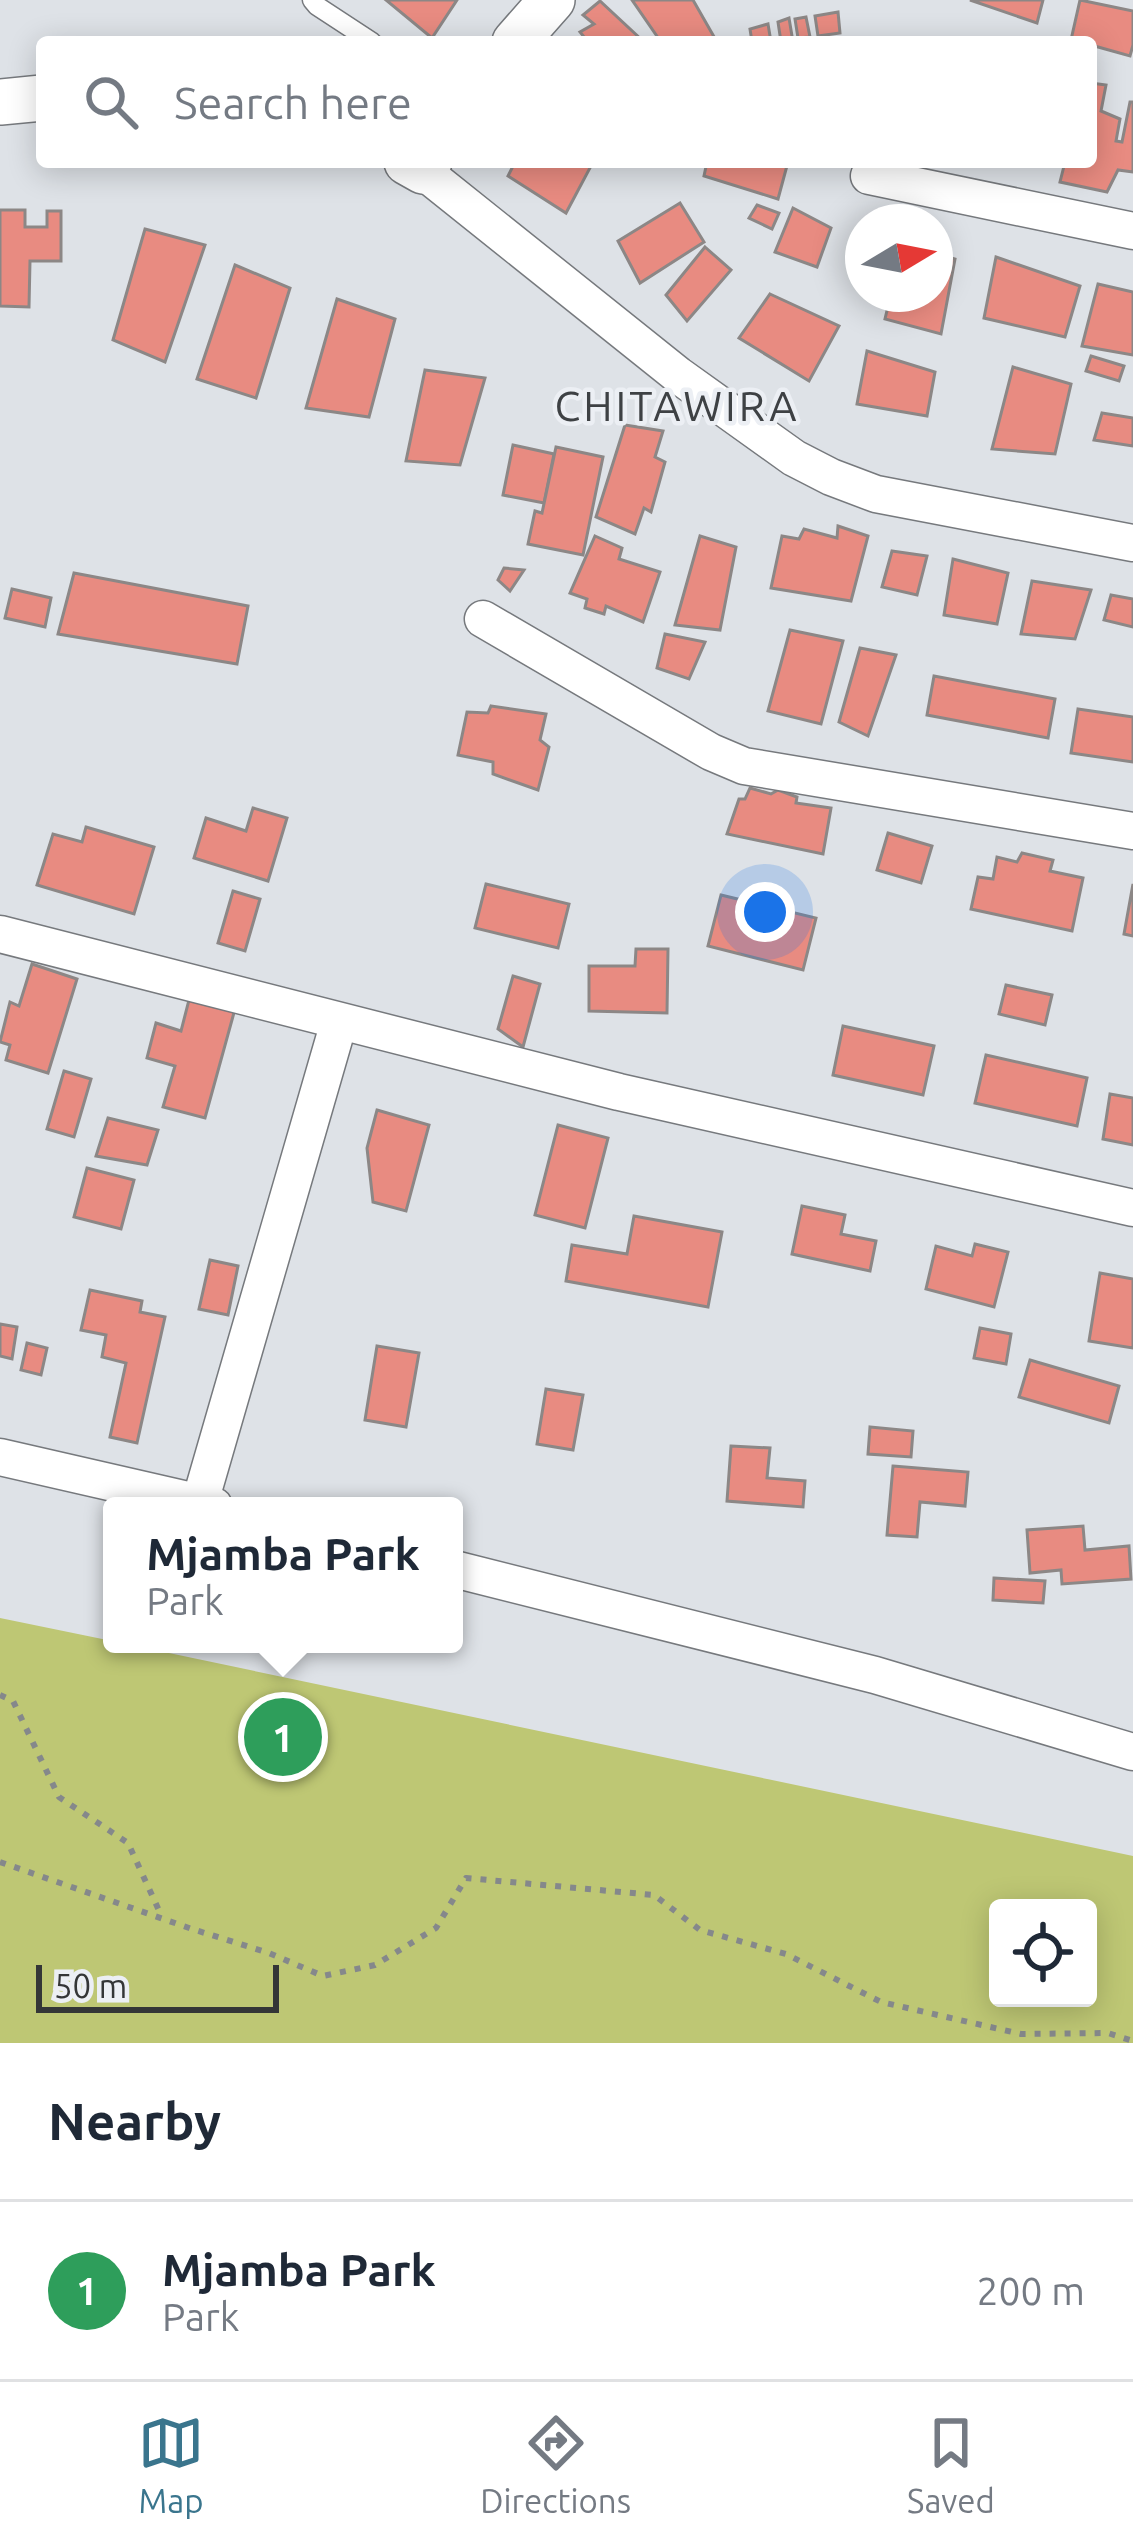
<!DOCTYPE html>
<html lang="en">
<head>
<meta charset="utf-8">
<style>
	:root { --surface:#fff; --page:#f2f2f3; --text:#1f2937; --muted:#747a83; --line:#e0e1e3; --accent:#3a758d }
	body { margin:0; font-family:Ubuntu,sans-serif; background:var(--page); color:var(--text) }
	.controls { position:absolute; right:36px; bottom:36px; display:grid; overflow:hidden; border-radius:12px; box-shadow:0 6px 30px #0003 }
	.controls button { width:108px; height:108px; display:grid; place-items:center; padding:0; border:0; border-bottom:3px solid var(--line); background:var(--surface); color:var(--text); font:60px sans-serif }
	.compass { position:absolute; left:845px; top:204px; width:108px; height:108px; border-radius:50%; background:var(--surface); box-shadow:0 6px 30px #0003; rotate:80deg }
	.scale { position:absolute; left:36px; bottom:30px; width:243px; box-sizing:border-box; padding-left:12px; border:6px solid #343637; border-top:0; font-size:33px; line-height:42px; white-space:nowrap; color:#343637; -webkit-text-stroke:9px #eceff4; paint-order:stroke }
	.you { position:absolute; left:765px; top:912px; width:42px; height:42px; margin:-30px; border:9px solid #fff; border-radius:50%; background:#1a73e8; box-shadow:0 0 0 18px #1a73e833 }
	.badge { display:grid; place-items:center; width:78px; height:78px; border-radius:50%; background:var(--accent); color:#fff; font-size:39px; font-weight:700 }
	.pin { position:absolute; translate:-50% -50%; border:6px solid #fff; box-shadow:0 3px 12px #0006 }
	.popup { position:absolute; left:103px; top:1497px; width:360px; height:156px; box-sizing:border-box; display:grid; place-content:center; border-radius:12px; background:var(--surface); filter:drop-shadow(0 3px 9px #0005); font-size:39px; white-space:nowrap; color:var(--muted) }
	.popup b { font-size:45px; color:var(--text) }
	.popup::after { content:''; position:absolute; left:50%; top:100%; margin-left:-24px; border:24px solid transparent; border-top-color:var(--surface) }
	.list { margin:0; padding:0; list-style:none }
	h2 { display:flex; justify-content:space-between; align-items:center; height:156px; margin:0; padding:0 48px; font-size:51px }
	h2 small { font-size:39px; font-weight:400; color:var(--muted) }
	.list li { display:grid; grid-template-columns:78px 1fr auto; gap:36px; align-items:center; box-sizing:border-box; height:180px; padding:0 48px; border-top:3px solid var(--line) }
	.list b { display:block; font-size:45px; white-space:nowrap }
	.list p { margin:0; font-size:39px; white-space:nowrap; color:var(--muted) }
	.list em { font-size:39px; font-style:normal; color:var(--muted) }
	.icon { flex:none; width:66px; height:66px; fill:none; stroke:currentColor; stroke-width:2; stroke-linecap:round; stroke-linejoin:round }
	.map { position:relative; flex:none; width:1133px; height:2043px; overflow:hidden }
	.search { position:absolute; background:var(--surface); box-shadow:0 6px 30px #0003; left:36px; right:36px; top:36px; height:132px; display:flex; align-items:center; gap:30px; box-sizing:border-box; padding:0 42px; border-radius:12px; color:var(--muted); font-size:45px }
	.sheet { height:336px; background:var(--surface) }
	nav { display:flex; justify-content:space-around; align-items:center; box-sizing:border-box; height:168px; border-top:3px solid var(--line); background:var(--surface); font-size:33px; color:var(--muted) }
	nav a { display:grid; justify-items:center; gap:6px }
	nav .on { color:var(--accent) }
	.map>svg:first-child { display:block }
	.green { fill:#bec774; fill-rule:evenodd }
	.building { fill:#e88b81; stroke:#8c8786; stroke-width:3 }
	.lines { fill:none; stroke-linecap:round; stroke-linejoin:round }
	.service-casing { stroke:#76797d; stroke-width:21 }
	.minor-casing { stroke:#76797d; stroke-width:39 }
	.tertiary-casing { stroke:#76797d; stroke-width:48 }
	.path { stroke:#85888b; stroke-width:6; stroke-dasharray:6 9; stroke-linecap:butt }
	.service { stroke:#fff; stroke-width:18 }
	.minor { stroke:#fff; stroke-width:36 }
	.tertiary { stroke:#fff; stroke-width:45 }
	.labels { text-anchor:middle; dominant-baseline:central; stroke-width:9; stroke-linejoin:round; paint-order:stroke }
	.quarter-label { font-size:42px; letter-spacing:3px; fill:#3e4144; stroke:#eceff4 }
</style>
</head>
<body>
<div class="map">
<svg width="1133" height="2043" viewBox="0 0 1133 2043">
	<rect width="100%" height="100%" fill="#dee2e7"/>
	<path class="green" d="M0,1618L112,1641V1644H126L1133,1856V2043H0ZM998,1908H1088V1998H998Z"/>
	<g class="building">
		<path d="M386,0H457L432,38Z"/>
		<path d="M632,0H693L717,42H661Z"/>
		<path d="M970,0H1043L1037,23Z"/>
		<path d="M1080,0L1133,11V45L1130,56L1091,45V42L1071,40Z"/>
		<path d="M600,1L644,42H588L580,32L594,24L583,15Z"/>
		<path d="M838,12L840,33L818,36L815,16Z"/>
		<path d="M806,17L810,37L798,38L795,19Z"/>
		<path d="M789,18L793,42H781L778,22Z"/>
		<path d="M768,24L771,42H752L750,29Z"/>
		<path d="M1091,83L1106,85L1101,111L1120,119L1116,141L1122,142L1130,102H1133V172L1118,170L1107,192L1060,182L1065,162H1091Z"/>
		<path d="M515,162H583L591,166L566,213L508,176Z"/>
		<path d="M707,162H788L778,199L704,176Z"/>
		<path d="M680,203L704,242L640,283L618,241Z"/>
		<path d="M757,205L779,213L772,229L749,218Z"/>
		<path d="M793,208L831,228L817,267L775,252Z"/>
		<path d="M0,210H25V227H47V211H61V261H30L29,307L0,306Z"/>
		<path d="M145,229L205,245L165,362L113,340Z"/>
		<path d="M705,247L731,270L687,321L666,295Z"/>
		<path d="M935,253L955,259L941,334L885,319L891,294H935Z"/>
		<path d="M996,257L1080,286L1065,337L984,318Z"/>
		<path d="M235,265L290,288L256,398L197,379Z"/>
		<path d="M1098,284L1133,292V355L1082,346Z"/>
		<path d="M770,294L839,326L809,381L739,338Z"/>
		<path d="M337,299L395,319L369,417L306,408Z"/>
		<path d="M867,351L935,372L927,416L857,404Z"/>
		<path d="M1091,356L1124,366L1119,381L1086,371Z"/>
		<path d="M1013,367L1071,384L1055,454L992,449Z"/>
		<path d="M425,370L485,378L460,465L406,461Z"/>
		<path d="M1102,413L1133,418V446L1094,440Z"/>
		<path d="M625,425L663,431L655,457L665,462L651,512L644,508L635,534L596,517Z"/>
		<path d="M513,445L554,454L544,503L503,495Z"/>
		<path d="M556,447L603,457L583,555L528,544L535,511L542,513Z"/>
		<path d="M838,526L868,536L851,601L771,588L782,536L799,539L804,529L837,538Z"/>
		<path d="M595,536L622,548L619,559L660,572L643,622L606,606L604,614L585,608L587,599L570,593Z"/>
		<path d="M700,536L736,547L720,630L675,625Z"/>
		<path d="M892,551L927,556L917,595L882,587Z"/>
		<path d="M953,559L1008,573L997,624L944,615Z"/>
		<path d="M504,568L524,570L510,591L498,580Z"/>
		<path d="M74,573L248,606L237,664L58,634Z"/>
		<path d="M1032,581L1091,590L1075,639L1021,634Z"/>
		<path d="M12,589L51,598L45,627L5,618Z"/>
		<path d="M1111,595L1133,599V627L1104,620Z"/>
		<path d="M790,630L843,641L821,724L768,711Z"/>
		<path d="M665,634L705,642L689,679L657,668Z"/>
		<path d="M860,648L896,655L868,736L839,722Z"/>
		<path d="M934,676L1055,699L1048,738L927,715Z"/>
		<path d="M491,706L546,714L540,740L549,747L538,790L493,774V762L458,755L467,712L488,713Z"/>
		<path d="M1078,709L1133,717V762L1071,753Z"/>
		<path d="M750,788L771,794L778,790L797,797L796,803L831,808L823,854L727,834L739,799H745Z"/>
		<path d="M253,808L287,818L268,881L194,858L206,818L246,831Z"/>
		<path d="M86,827L154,847L134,914L37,885L53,834L82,842Z"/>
		<path d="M888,833L932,846L921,883L877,870Z"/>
		<path d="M1022,853L1053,860L1050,871L1083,878L1072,931L971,909L978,877L993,879L997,857L1017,862Z"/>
		<path d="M486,884L569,904L558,948L475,928Z"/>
		<path d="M1133,884V936L1124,934Z"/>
		<path d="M233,891L260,899L245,951L218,943Z"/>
		<path d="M721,895L816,918L803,970L708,946Z"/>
		<path d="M636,949H668L667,1013L589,1011V966H635Z"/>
		<path d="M32,964L77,979L48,1073L6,1060L10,1045L0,1042L10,1002L19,1006Z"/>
		<path d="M513,976L540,984L523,1047L498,1029Z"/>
		<path d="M1006,985L1052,995L1045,1025L999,1014Z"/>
		<path d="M190,996L235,1009L205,1118L163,1107L175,1066L147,1058L156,1023L181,1031Z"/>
		<path d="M843,1026L934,1046L923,1095L833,1075Z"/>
		<path d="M986,1055L1087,1078L1077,1126L975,1103Z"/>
		<path d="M64,1071L91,1079L74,1137L47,1129Z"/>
		<path d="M1110,1094L1133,1098V1145L1103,1139Z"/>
		<path d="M377,1110L429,1125L406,1211L373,1202L367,1148Z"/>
		<path d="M108,1118L158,1130L147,1165L96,1156Z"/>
		<path d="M558,1125L608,1138L585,1228L535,1215Z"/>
		<path d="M87,1168L134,1180L121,1229L74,1217Z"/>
		<path d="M802,1206L845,1215L841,1234L876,1241L870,1271L792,1254Z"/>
		<path d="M634,1216L722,1232L708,1307L566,1281L572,1245L627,1254Z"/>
		<path d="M975,1244L1008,1252L994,1307L926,1289L936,1246L972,1256Z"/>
		<path d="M210,1260L238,1266L228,1315L199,1309Z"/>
		<path d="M1100,1273L1133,1279V1348L1089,1341Z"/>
		<path d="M90,1290L142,1301L140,1312L165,1317L137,1443L110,1437L126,1363L102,1357L106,1335L81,1330Z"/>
		<path d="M0,1324L17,1327L12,1359L0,1356Z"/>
		<path d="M980,1328L1011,1334L1006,1364L974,1358Z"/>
		<path d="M27,1343L47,1348L41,1375L21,1370Z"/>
		<path d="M377,1346L419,1353L406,1427L365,1420Z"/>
		<path d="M1030,1360L1119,1386L1109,1423L1019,1397Z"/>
		<path d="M546,1389L583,1395L573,1450L537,1444Z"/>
		<path d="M870,1427L913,1431L911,1457L868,1454Z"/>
		<path d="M731,1446L770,1448L767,1478L805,1481L803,1507L727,1501Z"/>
		<path d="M893,1466L968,1472L965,1506L920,1502L917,1537L887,1535Z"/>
		<path d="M1083,1526L1085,1550L1129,1546L1131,1579L1062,1584L1061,1570L1030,1573L1027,1530Z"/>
		<path d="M994,1578L1045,1581L1043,1603L993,1600Z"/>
	</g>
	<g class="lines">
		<g class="service-casing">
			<path id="service" d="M312,0L317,6L372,42"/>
		</g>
		<g class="minor-casing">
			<g id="minor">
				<path d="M423,171L678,375L794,458L831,477L876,494L1133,543"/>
				<path d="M869,176L1133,231"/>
				<path d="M483,619L711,752L744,766L1133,831"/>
				<path d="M0,934L619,1092L1133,1208"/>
				<path d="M0,1457L214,1506"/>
				<path d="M200,1502L339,1022"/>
				<path d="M454,1569L875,1675L1133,1752"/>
			</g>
		</g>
		<g class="tertiary-casing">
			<g id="tertiary">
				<path d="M515,42L552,0"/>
				<path d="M0,102L42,98"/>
				<path d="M407,162L423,171L429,162"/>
			</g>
		</g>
		<g class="path">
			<path d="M0,1695L13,1701L59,1797L128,1843L162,1917"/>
			<path d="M0,1862L192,1929L269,1953L323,1976L375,1965L436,1928L466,1878L654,1895L700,1930L786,1954L881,2002L1021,2034L1108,2033L1133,2041"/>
		</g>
		<use href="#service" class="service"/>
		<use href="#minor" class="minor"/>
		<use href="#tertiary" class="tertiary"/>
	</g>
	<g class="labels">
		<g class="quarter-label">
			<text x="677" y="405">CHITAWIRA</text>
		</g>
	</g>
</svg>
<div class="controls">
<button><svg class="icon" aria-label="locate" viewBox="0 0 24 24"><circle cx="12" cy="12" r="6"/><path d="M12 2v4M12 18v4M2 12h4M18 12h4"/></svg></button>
</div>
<svg class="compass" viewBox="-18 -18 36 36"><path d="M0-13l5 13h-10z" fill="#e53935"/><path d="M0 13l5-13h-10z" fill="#747a83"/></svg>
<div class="scale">50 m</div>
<div class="you"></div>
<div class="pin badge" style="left:283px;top:1737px;background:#2e9e5b">1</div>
<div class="popup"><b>Mjamba Park</b>Park</div>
<div class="search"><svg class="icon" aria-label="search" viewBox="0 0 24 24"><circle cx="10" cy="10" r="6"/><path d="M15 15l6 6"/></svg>Search here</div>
</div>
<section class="sheet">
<h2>Nearby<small></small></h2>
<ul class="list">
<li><span class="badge" style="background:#2e9e5b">1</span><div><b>Mjamba Park</b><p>Park</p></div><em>200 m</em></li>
</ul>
</section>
<nav>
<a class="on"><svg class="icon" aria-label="map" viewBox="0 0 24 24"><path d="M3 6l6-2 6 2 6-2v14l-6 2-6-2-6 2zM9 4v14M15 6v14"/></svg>Map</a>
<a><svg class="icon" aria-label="directions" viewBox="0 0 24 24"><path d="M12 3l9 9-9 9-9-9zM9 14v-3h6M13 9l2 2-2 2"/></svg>Directions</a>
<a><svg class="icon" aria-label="saved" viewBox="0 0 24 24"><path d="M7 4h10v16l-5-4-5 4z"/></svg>Saved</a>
</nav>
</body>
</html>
